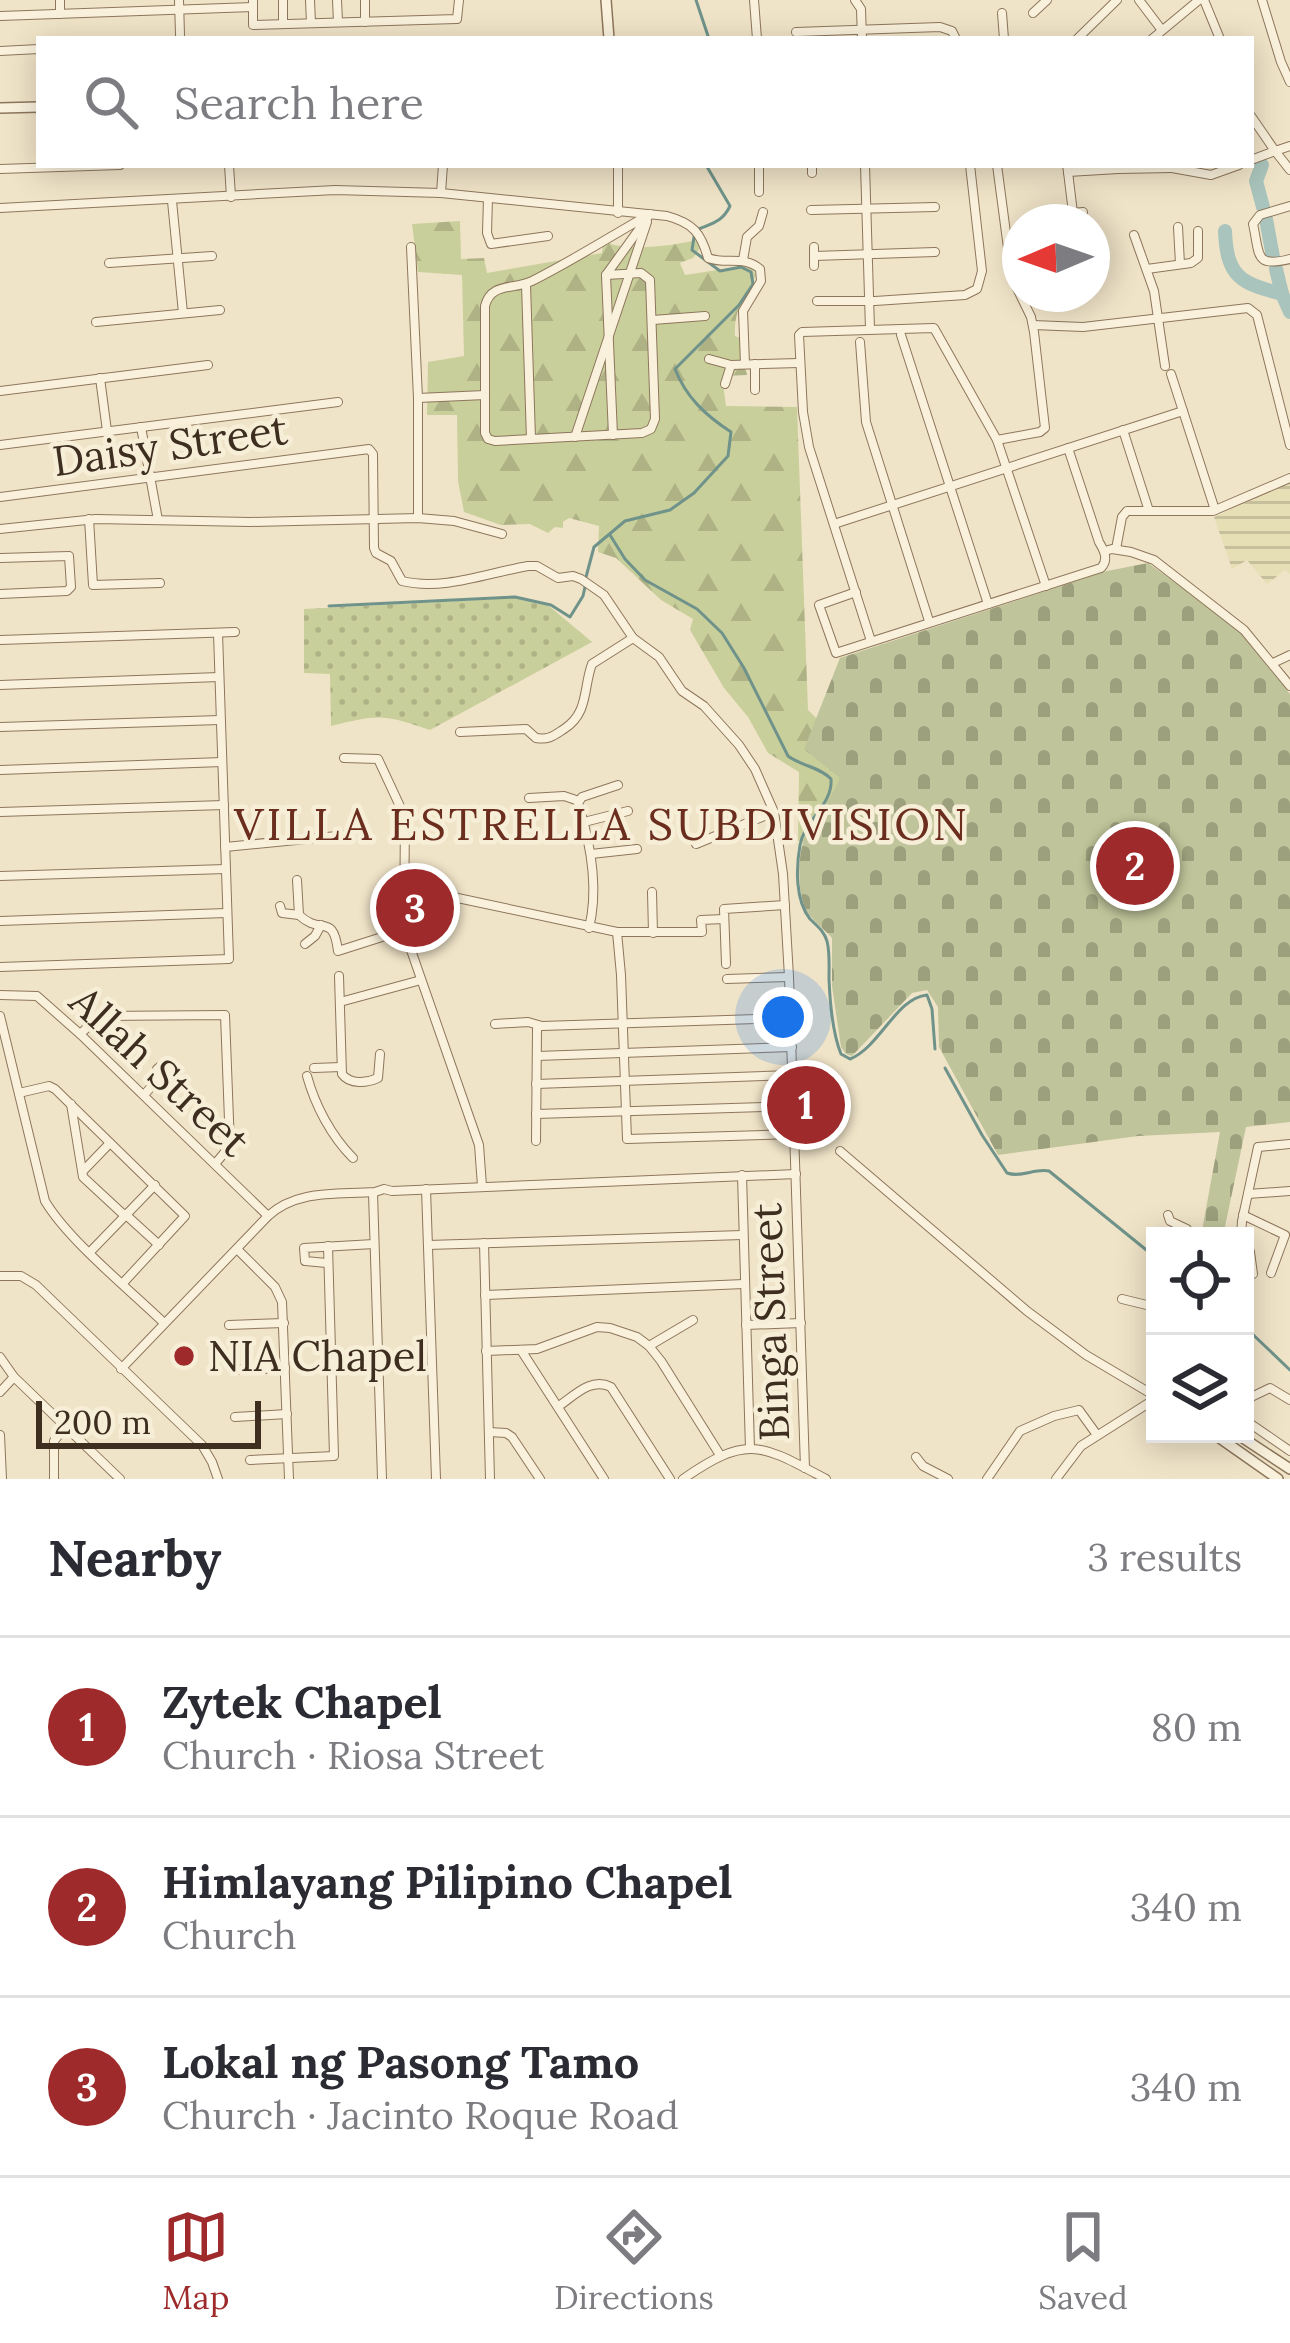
<!DOCTYPE html>
<html lang="en">
<head>
<meta charset="utf-8">
<style>
	:root { --surface:#fff; --page:#f7f7f7; --text:#2b2b33; --muted:#7c7c81; --line:#e1e1e2; --accent:#9e2a2b }
	body { margin:0; font-family:Lora,serif; background:var(--page); color:var(--text) }
	.controls { position:absolute; right:36px; bottom:36px; display:grid; overflow:hidden; border-radius:0px; box-shadow:0 6px 30px #0003 }
	.controls button { width:108px; height:108px; display:grid; place-items:center; padding:0; border:0; border-bottom:3px solid var(--line); background:var(--surface); color:var(--text); font:60px sans-serif }
	.compass { position:absolute; left:1002px; top:204px; width:108px; height:108px; border-radius:50%; background:var(--surface); box-shadow:0 6px 30px #0003; rotate:268deg }
	.scale { position:absolute; left:36px; bottom:30px; width:225px; box-sizing:border-box; padding-left:12px; border:6px solid #3d2e20; border-top:0; font-size:33px; line-height:42px; white-space:nowrap; color:#3d2e20; -webkit-text-stroke:9px #f7eed8; paint-order:stroke }
	.you { position:absolute; left:783px; top:1017px; width:42px; height:42px; margin:-30px; border:9px solid #fff; border-radius:50%; background:#1a73e8; box-shadow:0 0 0 18px #1a73e833 }
	.badge { display:grid; place-items:center; width:78px; height:78px; border-radius:50%; background:var(--accent); color:#fff; font-size:39px; font-weight:700 }
	.pin { position:absolute; translate:-50% -50%; border:6px solid #fff; box-shadow:0 3px 12px #0006 }
	.list { margin:0; padding:0; list-style:none }
	h2 { display:flex; justify-content:space-between; align-items:center; height:156px; margin:0; padding:0 48px; font-size:51px }
	h2 small { font-size:39px; font-weight:400; color:var(--muted) }
	.list li { display:grid; grid-template-columns:78px 1fr auto; gap:36px; align-items:center; box-sizing:border-box; height:180px; padding:0 48px; border-top:3px solid var(--line) }
	.list b { display:block; font-size:45px; white-space:nowrap }
	.list p { margin:0; font-size:39px; white-space:nowrap; color:var(--muted) }
	.list em { font-size:39px; font-style:normal; color:var(--muted) }
	.icon { flex:none; width:66px; height:66px; fill:none; stroke:currentColor; stroke-width:2; stroke-linecap:round; stroke-linejoin:round }
	.map { position:relative; flex:none; width:1290px; height:1479px; overflow:hidden }
	.search { position:absolute; background:var(--surface); box-shadow:0 6px 30px #0003; left:36px; right:36px; top:36px; height:132px; display:flex; align-items:center; gap:30px; box-sizing:border-box; padding:0 42px; border-radius:0px; color:var(--muted); font-size:45px }
	.sheet { height:696px; background:var(--surface) }
	nav { display:flex; justify-content:space-around; align-items:center; box-sizing:border-box; height:168px; border-top:3px solid var(--line); background:var(--surface); font-size:33px; color:var(--muted) }
	nav a { display:grid; justify-items:center; gap:6px }
	nav .on { color:var(--accent) }
	.map>svg:first-child { display:block }
	.farmland { fill:url(#farmland-rules) }
	.grass { fill:url(#grass-dots) }
	.forest { fill:url(#forest-firs) }
	.cemetery { fill:url(#cemetery-stones) }
	.lines { fill:none; stroke-linecap:round; stroke-linejoin:round }
	.stream { stroke:#6f938a; stroke-width:3 }
	.river { stroke:#a9c4bc; stroke-width:14 }
	.minor-casing { stroke:#8d765c; stroke-width:10 }
	.tertiary-casing { stroke:#8d765c; stroke-width:12 }
	.minor { stroke:#faf1dc; stroke-width:8 }
	.tertiary { stroke:#faf1dc; stroke-width:9 }
	.poi-dot { fill:#9e2a2b; stroke:#f7eed8; stroke-width:4.5 }
	.labels { text-anchor:middle; dominant-baseline:central; stroke-width:9; stroke-linejoin:round; paint-order:stroke }
	.street-label { font-size:42px; fill:#3d2e20; stroke:#f7eed8 }
	.poi-label { font-size:42px; fill:#3d2e20; stroke:#f7eed8; text-anchor:start }
	.neighbourhood-label { font-size:45px; letter-spacing:3px; fill:#6b2e1e; stroke:#f7eed8 }
</style>
</head>
<body>
<div class="map">
<svg width="1290" height="1479" viewBox="0 0 1290 1479">
	<defs>
		<pattern id="farmland-rules" width="6" height="5" patternUnits="userSpaceOnUse" patternTransform="scale(3)"><rect width="6" height="5" fill="#e6deb5"/><path d="M0 2.5h6" fill="none" stroke="#c6bf9b"/></pattern>
		<pattern id="grass-dots" width="8" height="8" patternUnits="userSpaceOnUse" patternTransform="scale(3)"><rect width="8" height="8" fill="#c9cf9b"/><path d="M2 2h.1M6 6h.1" fill="none" stroke="#aeb285" stroke-width="1.8" stroke-linecap="round"/></pattern>
		<pattern id="forest-firs" width="22" height="20" patternUnits="userSpaceOnUse" patternTransform="scale(3)"><rect width="22" height="20" fill="#c9cf9b"/><path d="M5 1l3.5 6h-7zM16 11l3.5 6h-7z" fill="#aeb285"/></pattern>
		<pattern id="cemetery-stones" width="16" height="16" patternUnits="userSpaceOnUse" patternTransform="scale(3)"><rect width="16" height="16" fill="#bfc49a"/><path d="M2 7V4a2 2 0 0 1 4 0v3zM10 15v-3a2 2 0 0 1 4 0v3z" fill="#9ca07d"/></pattern>
	</defs>
	<rect width="100%" height="100%" fill="#f0e4c8"/>
	<path class="farmland" d="M1290,483V574L1285,570L1267,584L1247,560L1232,569L1214,517Z"/>
	<path class="grass" d="M515,598L549,606L592,642L430,730C383,714 379,714 331,726L330,674L304,673V609Z"/>
	<path class="forest" d="M460,221L461,259L484,258L487,273L602,253L603,241C625,252 672,246 697,240L701,247L693,258L680,263L685,275L743,266L752,269L756,275C745,298 734,307 735,336L740,338L747,375L722,376L726,406L797,407L808,710L816,718L825,709L850,788L808,829L804,842L798,841L799,772L768,753L748,717L724,688L690,630L693,619L661,600L616,558L598,552L599,526L569,518L563,522V528L555,527L548,533L530,524L501,525L464,512L458,481L457,415H427L428,362L464,356L462,275L418,272L412,224Z"/>
	<path class="cemetery" d="M1148,563L1236,627L1290,694V1122L1246,1127L1223,1236H1201L1220,1132L1138,1136L998,1155L939,1047L938,1007L927,990L912,993L852,1056L846,1054L841,1047L832,986V938C824,929 812,920 806,910C796,888 797,846 810,826C822,809 832,797 840,778L804,749L840,658L1107,571Z"/>
	<g class="lines">
		<g class="stream">
			<path d="M696,0L709,39"/>
			<path d="M699,229C713,223 723,221 730,206L706,165"/>
			<path d="M610,535L625,559L645,580L697,609L722,633L744,668L788,756C801,766 820,767 831,779C833,805 805,819 800,845C796,868 795,900 810,919C817,926 824,931 827,941C830,953 829,967 829,979C830,1003 832,1032 841,1054L850,1059C880,1047 896,998 927,995L932,1009L935,1049"/>
			<path d="M586,577L594,547L625,521L670,510L694,493L728,456L731,432C705,415 686,397 675,369L739,305L753,284L751,272L741,267L720,271L692,250L694,237"/>
			<path d="M329,606L515,597L551,605L570,617L583,596L585,587"/>
			<path d="M945,1068L982,1135L1007,1173C1021,1178 1035,1168 1049,1171L1155,1257"/>
			<path d="M1245,1327L1290,1370"/>
		</g>
		<g class="river">
			<path d="M1262,165L1256,181L1263,207"/>
			<path d="M1266,219L1273,257"/>
			<path d="M1225,231C1227,276 1239,283 1282,294"/>
			<path d="M1276,269L1282,294L1290,312"/>
		</g>
		<g class="minor-casing">
			<g id="minor">
				<path d="M60,0V14"/>
				<path d="M179,0L180,35"/>
				<path d="M253,0V25L457,19L459,0"/>
				<path d="M283,0V24"/>
				<path d="M310,0L311,23"/>
				<path d="M337,0L338,22"/>
				<path d="M365,0V22"/>
				<path d="M754,0L757,39"/>
				<path d="M855,0L861,9L862,39"/>
				<path d="M1139,0L1161,29"/>
				<path d="M1204,0L1220,39"/>
				<path d="M1262,0L1281,62L1290,82"/>
				<path d="M1002,13L1004,39"/>
				<path d="M1033,13L1047,0"/>
				<path d="M0,16L253,7"/>
				<path d="M796,32L940,27L952,31L956,39"/>
				<path d="M1077,39L1117,0"/>
				<path d="M1152,39L1199,0"/>
				<path d="M0,51L39,49"/>
				<path d="M1251,116L1275,151L1290,146"/>
				<path d="M1251,160L1275,151L1290,170"/>
				<path d="M229,165L231,197"/>
				<path d="M759,165V192"/>
				<path d="M812,165V173"/>
				<path d="M865,165L870,329"/>
				<path d="M1067,165L1068,172L1118,169"/>
				<path d="M1118,165V169L1172,168"/>
				<path d="M1172,165V168L1211,175L1239,165"/>
				<path d="M0,169L120,165"/>
				<path d="M1068,172L1073,213L1083,212"/>
				<path d="M441,193L443,165"/>
				<path d="M488,198L487,233L491,244L548,236"/>
				<path d="M172,201L183,313"/>
				<path d="M1290,206L1260,215L1253,224C1260,255 1254,268 1290,259"/>
				<path d="M0,208L335,190L441,193L667,216C693,223 701,233 708,258C726,265 744,255 760,269L761,281L743,311L745,364"/>
				<path d="M811,210L935,207"/>
				<path d="M618,213V165"/>
				<path d="M650,214L606,275L641,273L650,280L655,419L651,429L642,433L495,441L488,439L485,433V306C491,282 514,290 532,281C572,261 611,236 650,214Z"/>
				<path d="M1178,227L1180,264"/>
				<path d="M1134,235L1154,291L1165,366"/>
				<path d="M411,247L418,398V518"/>
				<path d="M814,247V266"/>
				<path d="M814,256L935,252"/>
				<path d="M743,260L747,237L759,226L763,212"/>
				<path d="M109,263L212,256"/>
				<path d="M1147,269L1191,263L1198,258V231"/>
				<path d="M606,275L613,435"/>
				<path d="M526,285L531,439"/>
				<path d="M817,301H875L965,295L977,289L982,271L970,165"/>
				<path d="M653,320L705,316"/>
				<path d="M96,322L220,310"/>
				<path d="M1033,325L1083,327L1248,308L1257,315L1290,445"/>
				<path d="M901,335L988,604"/>
				<path d="M860,342L866,422L929,621"/>
				<path d="M709,359L731,365L799,363"/>
				<path d="M1171,374L1215,510"/>
				<path d="M100,378L107,431"/>
				<path d="M725,384L731,365"/>
				<path d="M755,390V364"/>
				<path d="M0,391L208,365"/>
				<path d="M418,398L485,395"/>
				<path d="M141,427L158,520"/>
				<path d="M1123,430L1149,511"/>
				<path d="M575,437L647,222"/>
				<path d="M997,440L1040,432L1045,428L1034,332L1031,317L1012,278L997,165"/>
				<path d="M0,445L338,402"/>
				<path d="M0,497L369,449L373,454L374,548L376,553L391,561L402,581C443,591 487,573 528,566H537L558,578L573,576L581,579L604,595L633,638L659,657L682,691L704,706L739,745L755,769L774,812L783,874L789,977L805,1468"/>
				<path d="M89,519L93,585L160,583"/>
				<path d="M834,524L1183,411"/>
				<path d="M0,529L96,519L250,522L418,518L454,521L502,534"/>
				<path d="M1116,549L1122,517L1127,511H1213L1290,478"/>
				<path d="M1105,551L1112,549L1131,552L1154,560L1244,630L1290,686"/>
				<path d="M0,558L69,556L71,587L67,591L0,594"/>
				<path d="M856,592L819,605L836,653L1101,568C1109,560 1104,550 1099,542L1068,448"/>
				<path d="M0,640L235,632"/>
				<path d="M871,641L809,447L803,412L799,335L802,332L934,328L997,440L1046,586"/>
				<path d="M1273,663L1290,655"/>
				<path d="M0,685L219,677"/>
				<path d="M0,727L220,720"/>
				<path d="M460,732L526,729L536,738C549,740 553,736 564,729C589,713 583,688 592,664L633,638"/>
				<path d="M344,758L378,759L405,817L404,930L479,1145L482,1186"/>
				<path d="M0,770L222,762"/>
				<path d="M529,798L564,796L579,801"/>
				<path d="M0,812L224,805"/>
				<path d="M584,822L628,811"/>
				<path d="M696,844L774,812"/>
				<path d="M225,847L347,835"/>
				<path d="M591,854L637,849"/>
				<path d="M0,876L226,869"/>
				<path d="M297,880L299,915C321,936 333,912 338,951L404,930"/>
				<path d="M652,892L653,933"/>
				<path d="M405,893L453,897L617,932H702L701,920L724,919"/>
				<path d="M280,906L282,913L299,915"/>
				<path d="M0,921L226,913"/>
				<path d="M589,928C599,888 590,841 578,803L582,797L618,785"/>
				<path d="M617,932L621,975L627,1139L794,1134"/>
				<path d="M305,944L315,936L321,925"/>
				<path d="M726,964L724,909L785,905"/>
				<path d="M0,967L229,959L218,633"/>
				<path d="M339,976L342,1074C350,1085 367,1083 378,1078L380,1054"/>
				<path d="M727,979L789,977"/>
				<path d="M0,995L37,996L80,1034L268,1216"/>
				<path d="M340,1002L421,980"/>
				<path d="M0,1016L45,1201C69,1241 129,1289 164,1323"/>
				<path d="M495,1024L528,1022L542,1026L790,1018"/>
				<path d="M80,1034L100,1016L225,1015L230,1146L215,1164"/>
				<path d="M537,1056L792,1047"/>
				<path d="M314,1068L341,1067"/>
				<path d="M307,1076C315,1105 331,1136 353,1158"/>
				<path d="M536,1084L792,1075"/>
				<path d="M19,1093L49,1086L55,1089L185,1216L123,1283"/>
				<path d="M144,1095L158,1079H168L171,1073L168,1067L162,1065L157,1069L158,1079"/>
				<path d="M71,1104L83,1177L124,1215"/>
				<path d="M536,1114L793,1106"/>
				<path d="M536,1141L537,1029L540,1026"/>
				<path d="M840,1151L1027,1311L1086,1355L1155,1396"/>
				<path d="M83,1171L110,1143"/>
				<path d="M742,1175L750,1449"/>
				<path d="M426,1189L436,1479"/>
				<path d="M373,1193L382,1479"/>
				<path d="M1248,1194L1290,1191"/>
				<path d="M125,1214L159,1245"/>
				<path d="M1168,1215L1170,1221L1187,1229L1188,1236"/>
				<path d="M1243,1215L1285,1235L1271,1273"/>
				<path d="M1241,1236L1242,1221L1258,1147L1290,1144"/>
				<path d="M1245,1240L1250,1252L1253,1274"/>
				<path d="M484,1243L490,1479"/>
				<path d="M428,1245L742,1235"/>
				<path d="M237,1249L275,1287L282,1302L289,1479"/>
				<path d="M90,1252L155,1185"/>
				<path d="M327,1263L305,1261L304,1248L374,1244"/>
				<path d="M0,1276H21L36,1285L202,1445L212,1462L218,1479"/>
				<path d="M485,1295L744,1284"/>
				<path d="M1122,1299L1155,1307"/>
				<path d="M229,1325L284,1323"/>
				<path d="M746,1325L801,1323"/>
				<path d="M649,1346L693,1320"/>
				<path d="M521,1350L604,1479"/>
				<path d="M486,1351L537,1349L597,1327L610,1328L637,1337L649,1346L661,1361L720,1455"/>
				<path d="M0,1357L14,1377L120,1479"/>
				<path d="M121,1369L268,1216C298,1189 337,1195 375,1192L384,1189L392,1191L796,1174"/>
				<path d="M233,1370L285,1368"/>
				<path d="M0,1392L14,1377"/>
				<path d="M1245,1400L1270,1388L1290,1400"/>
				<path d="M559,1406C575,1395 591,1377 611,1387L670,1479"/>
				<path d="M235,1417L287,1414"/>
				<path d="M1245,1420L1290,1451"/>
				<path d="M489,1432L506,1433L512,1437L540,1479"/>
				<path d="M0,1435L2,1479"/>
				<path d="M916,1457L923,1466L948,1479"/>
				<path d="M250,1460L334,1456L328,1246"/>
				<path d="M54,1479V1441L65,1427"/>
				<path d="M683,1479C748,1434 760,1444 826,1479"/>
				<path d="M987,1479L1020,1431L1054,1416L1079,1410L1097,1435"/>
				<path d="M1056,1479L1081,1446L1155,1399"/>
			</g>
		</g>
		<g class="tertiary-casing">
			<g id="tertiary">
				<path d="M606,0L609,39"/>
				<path d="M0,108L39,107"/>
				<path d="M1214,1434L1278,1479"/>
				<path d="M1237,1434L1290,1469"/>
			</g>
		</g>
		<use href="#minor" class="minor"/>
		<use href="#tertiary" class="tertiary"/>
	</g>
	<circle class="poi-dot" cx="184" cy="1356" r="12"/>
	<g class="labels">
		<g class="street-label">
			<text transform="translate(170 445) rotate(-8)">Daisy Street</text>
			<text transform="translate(160 1071) rotate(43)">Allah Street</text>
			<text transform="translate(770 1322) rotate(-92)">Binga Street</text>
		</g>
		<g class="poi-label">
			<text x="208" y="1356">NIA Chapel</text>
		</g>
		<g class="neighbourhood-label">
			<text x="602" y="823">VILLA ESTRELLA SUBDIVISION</text>
		</g>
	</g>
</svg>
<div class="controls">
<button><svg class="icon" aria-label="locate" viewBox="0 0 24 24"><circle cx="12" cy="12" r="6"/><path d="M12 2v4M12 18v4M2 12h4M18 12h4"/></svg></button>
<button><svg class="icon" aria-label="layers" viewBox="0 0 24 24"><path d="M12 4l9 5-9 5-9-5zM3 14l9 5 9-5"/></svg></button>
</div>
<svg class="compass" viewBox="-18 -18 36 36"><path d="M0-13l5 13h-10z" fill="#e53935"/><path d="M0 13l5-13h-10z" fill="#7c7c81"/></svg>
<div class="scale">200 m</div>
<div class="you"></div>
<div class="pin badge" style="left:806px;top:1105px">1</div>
<div class="pin badge" style="left:1135px;top:866px">2</div>
<div class="pin badge" style="left:415px;top:908px">3</div>
<div class="search"><svg class="icon" aria-label="search" viewBox="0 0 24 24"><circle cx="10" cy="10" r="6"/><path d="M15 15l6 6"/></svg>Search here</div>
</div>
<section class="sheet">
<h2>Nearby<small>3 results</small></h2>
<ul class="list">
<li><span class="badge">1</span><div><b>Zytek Chapel</b><p>Church · Riosa Street</p></div><em>80 m</em></li>
<li><span class="badge">2</span><div><b>Himlayang Pilipino Chapel</b><p>Church</p></div><em>340 m</em></li>
<li><span class="badge">3</span><div><b>Lokal ng Pasong Tamo</b><p>Church · Jacinto Roque Road</p></div><em>340 m</em></li>
</ul>
</section>
<nav>
<a class="on"><svg class="icon" aria-label="map" viewBox="0 0 24 24"><path d="M3 6l6-2 6 2 6-2v14l-6 2-6-2-6 2zM9 4v14M15 6v14"/></svg>Map</a>
<a><svg class="icon" aria-label="directions" viewBox="0 0 24 24"><path d="M12 3l9 9-9 9-9-9zM9 14v-3h6M13 9l2 2-2 2"/></svg>Directions</a>
<a><svg class="icon" aria-label="saved" viewBox="0 0 24 24"><path d="M7 4h10v16l-5-4-5 4z"/></svg>Saved</a>
</nav>
</body>
</html>
